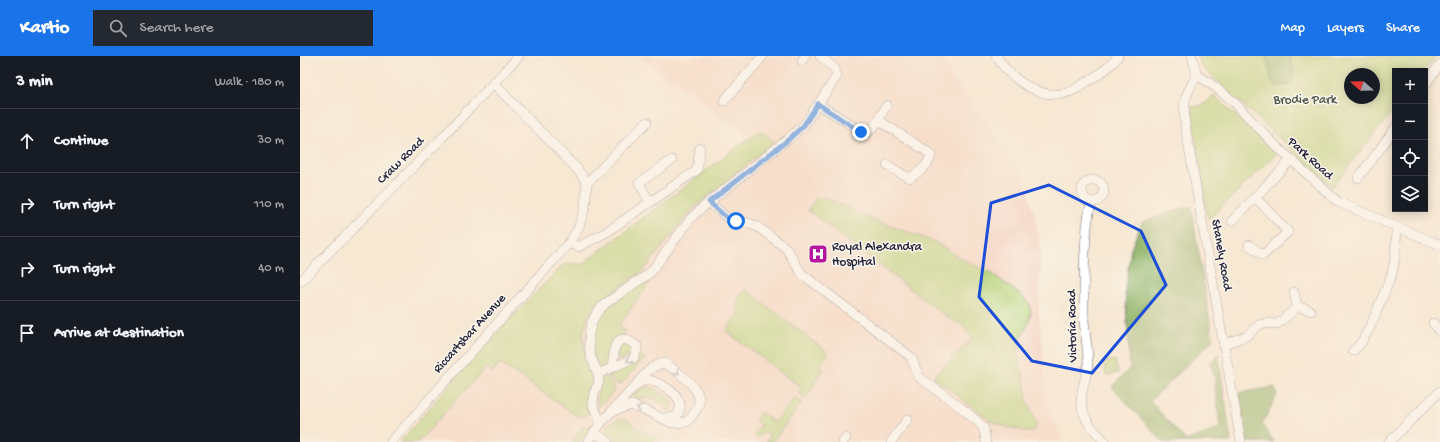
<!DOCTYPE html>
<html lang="en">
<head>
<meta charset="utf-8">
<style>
	:root { --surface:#171b24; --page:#242831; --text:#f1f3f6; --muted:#9ea1a6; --line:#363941; --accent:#1a73e8 }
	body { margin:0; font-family:"Gochi Hand",sans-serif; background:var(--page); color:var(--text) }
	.controls { position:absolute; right:12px; top:12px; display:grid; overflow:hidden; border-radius:0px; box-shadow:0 2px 10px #0003 }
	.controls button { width:36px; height:36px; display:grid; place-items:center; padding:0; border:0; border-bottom:1px solid var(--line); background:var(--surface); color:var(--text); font:20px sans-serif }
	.compass { position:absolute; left:1044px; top:12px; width:36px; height:36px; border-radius:50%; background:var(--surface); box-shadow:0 2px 10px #0003; rotate:290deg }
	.stop { position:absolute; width:12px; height:12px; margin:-9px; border:3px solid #1a73e8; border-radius:50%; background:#fff }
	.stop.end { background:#1a73e8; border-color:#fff; box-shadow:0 1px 4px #0008 }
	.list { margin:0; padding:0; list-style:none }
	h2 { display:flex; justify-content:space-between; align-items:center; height:52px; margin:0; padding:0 16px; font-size:17px }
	h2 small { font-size:13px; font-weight:400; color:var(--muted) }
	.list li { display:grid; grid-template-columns:26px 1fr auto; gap:12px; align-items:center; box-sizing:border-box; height:64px; padding:0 16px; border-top:1px solid var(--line) }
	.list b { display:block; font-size:15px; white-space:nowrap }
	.list em { font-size:13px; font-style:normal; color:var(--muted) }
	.icon { flex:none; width:22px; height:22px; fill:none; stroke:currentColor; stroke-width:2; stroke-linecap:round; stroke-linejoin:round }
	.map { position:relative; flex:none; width:1140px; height:386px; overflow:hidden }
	header { display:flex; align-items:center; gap:24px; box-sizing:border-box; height:56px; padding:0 20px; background:var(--accent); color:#fff }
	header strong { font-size:19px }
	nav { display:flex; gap:22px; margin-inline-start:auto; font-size:14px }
	.search { width:280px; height:36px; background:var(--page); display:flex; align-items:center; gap:10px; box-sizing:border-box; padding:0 14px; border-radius:0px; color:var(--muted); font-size:15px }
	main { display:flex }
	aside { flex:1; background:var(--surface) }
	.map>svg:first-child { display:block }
	.built { fill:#f4d3c1 }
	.green { fill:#b6d278; stroke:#6c7a5a; fill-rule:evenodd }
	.forest { fill:#90b468; stroke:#596b52 }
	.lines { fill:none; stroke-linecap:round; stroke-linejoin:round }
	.minor-casing { stroke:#6d6770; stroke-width:10 }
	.minor { stroke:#fff; stroke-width:9 }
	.oneway { stroke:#9c9ca7 }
	.route { stroke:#1a73e8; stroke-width:5 }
	.marked { fill:none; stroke:#1d4ed8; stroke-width:3; stroke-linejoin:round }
	.labels { text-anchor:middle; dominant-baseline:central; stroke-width:3; stroke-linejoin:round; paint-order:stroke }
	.park-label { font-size:13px; fill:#4e574d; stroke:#fbf7ec }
	.street-label { font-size:13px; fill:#22223b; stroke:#fbf7ec }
	.poi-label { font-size:13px; fill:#22223b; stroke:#fbf7ec; text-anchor:start }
</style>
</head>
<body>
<header>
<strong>Kartio</strong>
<div class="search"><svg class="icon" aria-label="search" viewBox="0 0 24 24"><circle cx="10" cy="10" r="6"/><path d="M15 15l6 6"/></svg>Search here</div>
<nav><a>Map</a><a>Layers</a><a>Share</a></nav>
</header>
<main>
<aside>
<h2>3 min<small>Walk · 180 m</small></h2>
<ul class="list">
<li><svg class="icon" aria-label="ahead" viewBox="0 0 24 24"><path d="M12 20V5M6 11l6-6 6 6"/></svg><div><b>Continue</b></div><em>30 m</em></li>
<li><svg class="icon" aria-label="right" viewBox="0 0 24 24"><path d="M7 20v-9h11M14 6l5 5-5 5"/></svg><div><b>Turn right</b></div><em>110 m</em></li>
<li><svg class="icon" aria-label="right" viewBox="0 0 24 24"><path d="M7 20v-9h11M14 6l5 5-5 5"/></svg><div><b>Turn right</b></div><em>40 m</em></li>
<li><svg class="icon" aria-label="arrive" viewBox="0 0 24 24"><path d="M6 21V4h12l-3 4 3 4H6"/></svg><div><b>Arrive at destination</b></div></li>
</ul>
</aside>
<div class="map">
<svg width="1140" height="386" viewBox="0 0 1140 386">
	<rect width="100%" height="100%" fill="#fbf7ec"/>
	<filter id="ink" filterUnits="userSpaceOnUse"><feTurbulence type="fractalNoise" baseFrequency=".025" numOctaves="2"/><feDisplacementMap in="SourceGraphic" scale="8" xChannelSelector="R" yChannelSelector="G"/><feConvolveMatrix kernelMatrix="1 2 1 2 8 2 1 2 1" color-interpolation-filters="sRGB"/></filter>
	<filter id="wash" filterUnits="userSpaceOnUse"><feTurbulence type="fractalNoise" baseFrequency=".012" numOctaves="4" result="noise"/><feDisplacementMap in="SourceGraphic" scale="16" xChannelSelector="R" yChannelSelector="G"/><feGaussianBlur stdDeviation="0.9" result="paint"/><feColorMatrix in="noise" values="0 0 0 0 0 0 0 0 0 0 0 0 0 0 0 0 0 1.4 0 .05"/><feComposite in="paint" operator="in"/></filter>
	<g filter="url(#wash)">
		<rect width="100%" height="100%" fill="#f7e8d3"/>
		<path class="built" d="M338,0H640L656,27L725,120L741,188L739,256L748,353L764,386H100L179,295L265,207L282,208L451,82Z"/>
		<g class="green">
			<path d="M897,0H1136L1124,15H1095V52L1032,131L902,11ZM1050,18H1074V42H1050Z"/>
			<path d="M914,39L976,98L908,164L891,51C903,50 905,48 914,39Z"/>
			<path d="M460,74L474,86L392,153L344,214L294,250L287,263L283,278L285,303L293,323L287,337V347L289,357L282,360H277L200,307L193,316L186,311L118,386H100L179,295L265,207L282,208Z"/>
			<path d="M517,141L528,143L571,163L635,186L663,204L691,217L723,241L729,248L731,256L729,266L720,285L718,295L719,306L726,330L727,344L737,368L735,373L730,376L707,371L691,365L681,357L636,323L634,320L673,281L658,266L648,262L508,154Z"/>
			<path d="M353,218L355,219L319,269L324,273V279L309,308C305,312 302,312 298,310L293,299L291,285L296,264L304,254Z"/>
			<path d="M446,234L527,296L528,298L521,307V311L524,313L514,326L515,328L505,342L499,337L502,332L426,275L438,258L437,244Z"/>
			<path d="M321,287L324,288L332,294L333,293L332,299L319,304L317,302L318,292Z"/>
			<path d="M340,300L345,302L321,328H316L310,322L308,318L337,304Z"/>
			<path d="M815,304L818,317L806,319L804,306Z"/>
			<path d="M305,319L314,330L315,334L299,351C294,344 300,326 305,319Z"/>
			<path d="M352,331L370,343L372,348L370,354L367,355L366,350L354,342H339L334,340V337L341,332Z"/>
			<path d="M495,341L502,346L472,386H467L470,380L464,376L458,381L454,378L461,369L455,364L461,356L475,367Z"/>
			<path d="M322,362C329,363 333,369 339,373C344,377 350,379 357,381L353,386H318L309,379L307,374L309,368Z"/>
			<path d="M283,370L291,372L281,386H272Z"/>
		</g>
		<g class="forest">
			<path d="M966,0H990C993,17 1000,31 976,30L972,26Z"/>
			<path d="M891,150L913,284L850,345L886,385L920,372L914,318L910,307L918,298L931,386H863L812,331L830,312L825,233L831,193L842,166Z"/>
			<path d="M975,331L977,339L962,368L974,386H947L939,337Z"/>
		</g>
	</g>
	<g filter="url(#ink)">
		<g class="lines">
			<g class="minor-casing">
				<g id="minor">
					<path d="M696,0C712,25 744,48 774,34C779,31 784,27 790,24C801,17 810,11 818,0"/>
					<path d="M892,0L897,19L911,28L933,45L976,90L1038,146L1140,189"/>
					<path d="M502,5L505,0"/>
					<path d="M897,19C884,42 883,43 885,69L941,386"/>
					<path d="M194,28L278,114L287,127"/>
					<path d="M1125,29L1140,8"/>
					<path d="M424,45L463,0"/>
					<path d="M518,48L561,75L568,76L573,72L587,49"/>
					<path d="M578,64L631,98C630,109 619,116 610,122L600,117L587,109"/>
					<path d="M1058,122L1080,93L1095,72"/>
					<circle cx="793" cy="135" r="11"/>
					<path d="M350,146L339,127L372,104"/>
					<path d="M409,146L488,83L504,69L537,20L535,13L520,0"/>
					<path d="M791,146C783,184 784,225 784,264C785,278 788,292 788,306C788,322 779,333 782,351C785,366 795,375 805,386"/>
					<path d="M932,165L991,104"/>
					<path d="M269,187L278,191L305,177L397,114L400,92"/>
					<path d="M949,189L963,199L988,176L955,141"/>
					<path d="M0,226L140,84L219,0"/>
					<path d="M994,236L997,250L1011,255"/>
					<path d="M1133,267L1140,276"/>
					<path d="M924,288L946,280L959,269L966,267L975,268L979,267L994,254L997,250"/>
					<path d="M1053,295L1061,287L1071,269L1092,218L1095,202L1097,171"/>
					<path d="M298,318L334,302L337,294V290L326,283L320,284L315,290L312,312"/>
					<path d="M313,355L331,349L349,356L372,367L387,366C391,361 396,356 398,350C406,334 376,315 365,307C351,309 344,319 336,329"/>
					<path d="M301,367L293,349L294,337L299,326L298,318L291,301L289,290V277L292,266L297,256L306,247L350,217L392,161L409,146L426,161L435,165L448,167L458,171L486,192L502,218L611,301L619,321L663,353L679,367L684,373L686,386"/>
					<path d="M294,376L308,386"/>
					<path d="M91,386L269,187L278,173L285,152L287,127L347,66"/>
					<path d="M288,386L301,367L336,329L347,323C362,328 391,341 376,361L364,362"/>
					<path d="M543,386L546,382"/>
					<path d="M591,386L608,363"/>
					<path d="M1089,386L1140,335"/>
				</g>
			</g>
			<use href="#minor" class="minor"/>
		</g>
		<defs><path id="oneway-chevron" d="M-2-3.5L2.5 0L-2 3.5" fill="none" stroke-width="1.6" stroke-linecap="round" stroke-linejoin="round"/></defs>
		<g class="oneway">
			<use href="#oneway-chevron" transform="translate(329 304) rotate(147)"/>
			<use href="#oneway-chevron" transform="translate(377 316) rotate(36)"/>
			<use href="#oneway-chevron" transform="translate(339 352) rotate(-161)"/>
		</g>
	</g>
	<g class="lines" filter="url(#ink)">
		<path class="route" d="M436,165L426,161L409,146L488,84L504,69L518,48L561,76"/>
	</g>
	<path d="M0 0H1140V386H0ZM749,129L841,175L866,229L792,317L732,305L679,241L691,147Z" fill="#f7e8d3" fill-opacity=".55" fill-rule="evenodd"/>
	<path class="marked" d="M749,129L841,175L866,229L792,317L732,305L679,241L691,147Z"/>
	<defs>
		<g id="hospital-square" transform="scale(1)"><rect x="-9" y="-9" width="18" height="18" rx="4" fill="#b5179e" stroke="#fbf7ec"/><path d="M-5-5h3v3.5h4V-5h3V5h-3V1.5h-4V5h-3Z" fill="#fff"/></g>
	</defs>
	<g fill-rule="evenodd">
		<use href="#hospital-square" x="518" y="198"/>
	</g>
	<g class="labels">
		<g class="park-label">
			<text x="1005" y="44">Brodie Park</text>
		</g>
		<g class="street-label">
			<text transform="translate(1010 103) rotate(42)">Park Road</text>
			<text transform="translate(101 105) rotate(-45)">Craw Road</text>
			<text transform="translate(921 199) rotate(80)">Stanely Road</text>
			<text transform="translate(773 270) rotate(-91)">Victoria Road</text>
			<text transform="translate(170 278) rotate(-48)">Riccartsbar Avenue</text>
		</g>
		<g class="poi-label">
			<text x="532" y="191">Royal Alexandra<tspan x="532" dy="15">Hospital</tspan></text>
		</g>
	</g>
</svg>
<div class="controls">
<button>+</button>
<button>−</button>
<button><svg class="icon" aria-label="locate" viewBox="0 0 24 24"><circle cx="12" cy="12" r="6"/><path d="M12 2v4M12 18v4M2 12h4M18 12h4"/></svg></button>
<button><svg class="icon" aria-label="layers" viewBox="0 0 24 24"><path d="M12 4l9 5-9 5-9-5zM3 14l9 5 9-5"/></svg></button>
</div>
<svg class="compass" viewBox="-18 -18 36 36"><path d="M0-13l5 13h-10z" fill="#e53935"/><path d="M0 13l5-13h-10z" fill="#9ea1a6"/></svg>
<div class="stop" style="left:436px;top:165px"></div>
<div class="stop end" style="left:561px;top:76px"></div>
</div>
</main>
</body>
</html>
